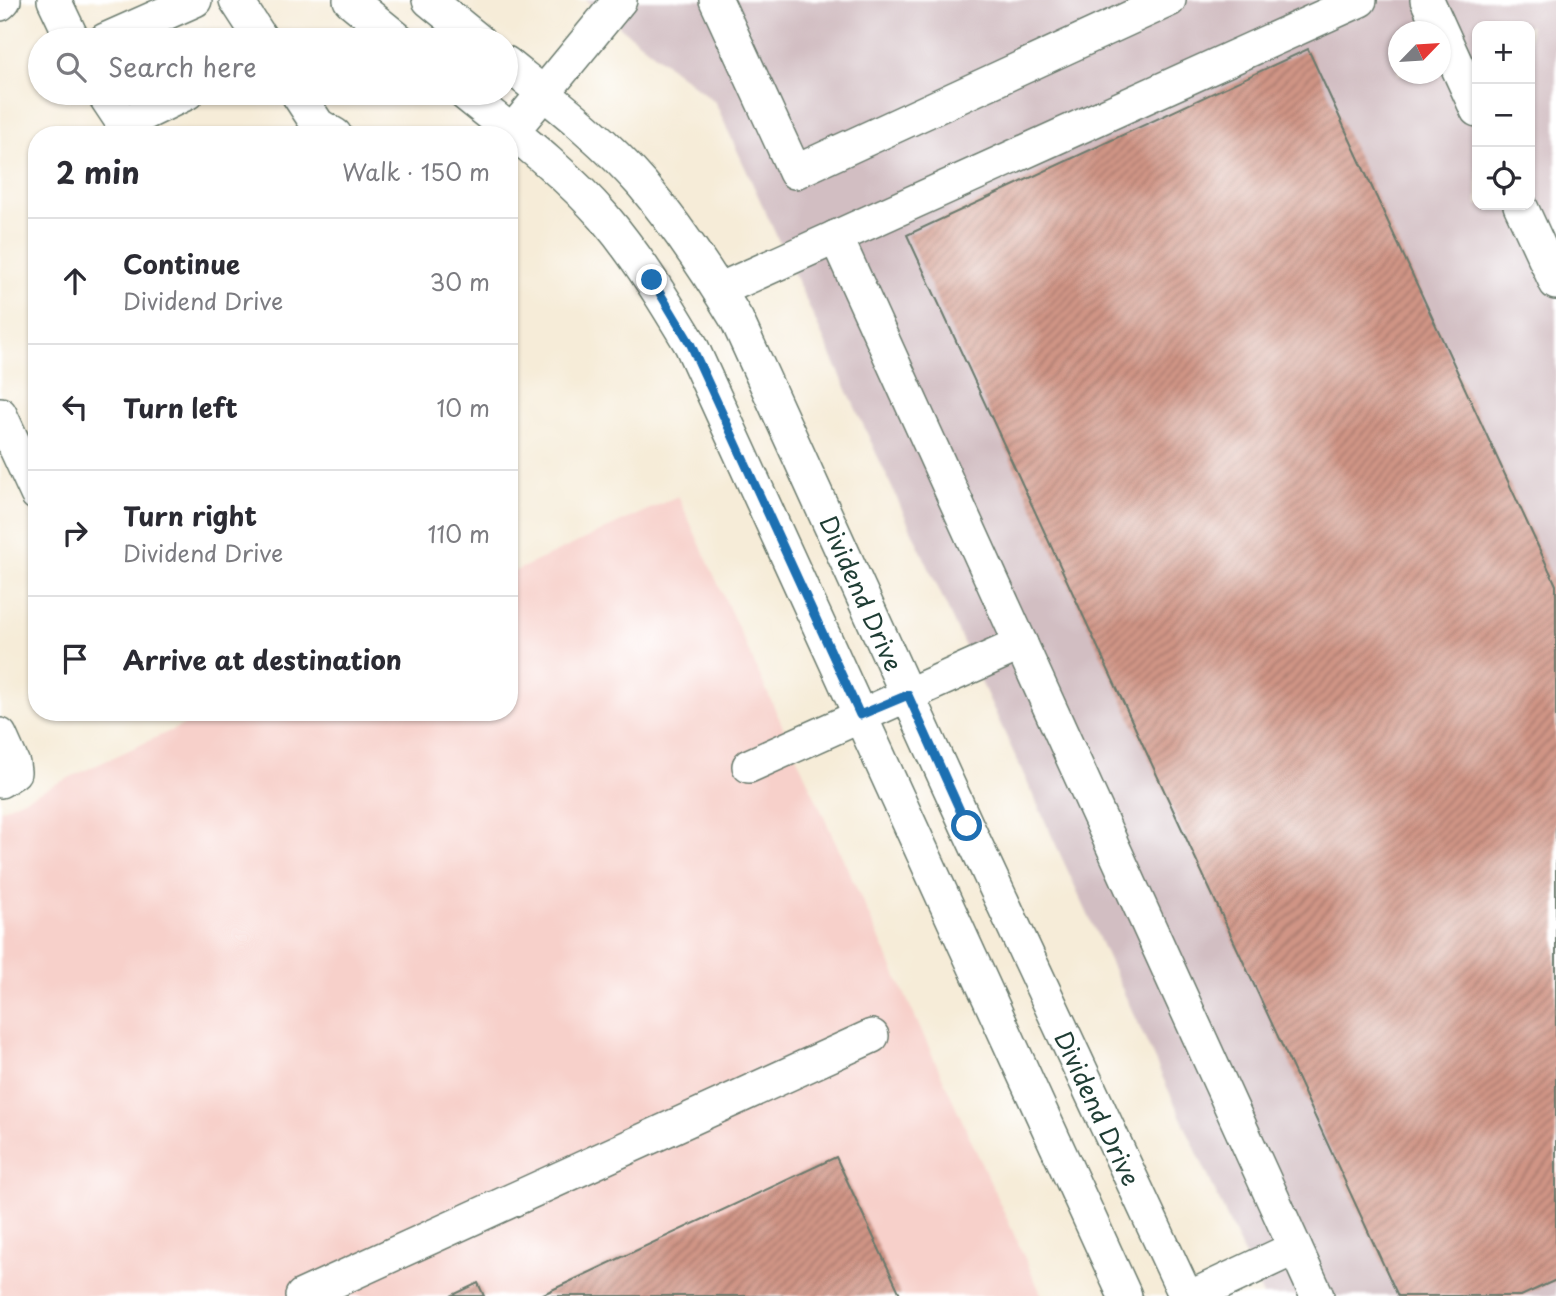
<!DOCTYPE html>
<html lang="en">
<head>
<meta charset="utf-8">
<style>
	:root { --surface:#fff; --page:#f7f7f7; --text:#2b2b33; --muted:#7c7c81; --line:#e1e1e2 }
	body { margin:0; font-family:"Playpen Sans",sans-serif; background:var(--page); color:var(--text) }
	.controls { position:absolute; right:21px; top:21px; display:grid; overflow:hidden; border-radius:14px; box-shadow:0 2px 5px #0004 }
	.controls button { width:63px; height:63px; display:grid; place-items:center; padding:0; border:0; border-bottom:2px solid var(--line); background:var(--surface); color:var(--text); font:35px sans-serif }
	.compass { position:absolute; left:1388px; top:21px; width:63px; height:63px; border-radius:50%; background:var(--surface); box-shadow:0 2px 5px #0004; rotate:65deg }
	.stop { position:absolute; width:21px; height:21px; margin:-16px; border:5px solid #1f6fb2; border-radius:50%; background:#fff }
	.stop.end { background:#1f6fb2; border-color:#fff; box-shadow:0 2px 7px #0008 }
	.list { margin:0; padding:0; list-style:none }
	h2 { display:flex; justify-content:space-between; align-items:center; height:91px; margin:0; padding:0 28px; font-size:30px }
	h2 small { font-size:23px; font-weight:400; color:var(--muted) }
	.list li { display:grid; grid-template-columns:46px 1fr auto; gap:21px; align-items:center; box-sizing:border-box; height:126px; padding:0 28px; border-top:2px solid var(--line) }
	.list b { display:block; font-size:26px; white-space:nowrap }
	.list p { margin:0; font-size:23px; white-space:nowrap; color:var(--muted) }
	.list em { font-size:23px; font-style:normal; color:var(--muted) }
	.icon { flex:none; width:38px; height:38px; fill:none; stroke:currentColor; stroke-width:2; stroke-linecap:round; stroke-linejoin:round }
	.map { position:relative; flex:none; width:1556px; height:1296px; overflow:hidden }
	.search { position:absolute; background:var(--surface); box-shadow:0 2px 5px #0004; left:28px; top:28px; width:490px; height:77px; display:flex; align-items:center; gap:18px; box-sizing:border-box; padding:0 24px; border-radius:38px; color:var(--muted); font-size:26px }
	.panel { position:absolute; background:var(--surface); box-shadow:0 2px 5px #0004; left:28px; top:126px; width:490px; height:595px; border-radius:28px }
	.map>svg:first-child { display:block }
	.built { fill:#f7d0ca }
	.industrial { fill:#d2bec2; fill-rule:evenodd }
	.building { fill:url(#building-hatch) }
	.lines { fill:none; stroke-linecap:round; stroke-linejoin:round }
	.minor-casing { stroke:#6a7a6d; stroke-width:36 }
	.minor { stroke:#fff; stroke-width:33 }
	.route { stroke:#1f6fb2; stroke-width:9 }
	.labels { text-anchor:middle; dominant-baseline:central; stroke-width:5; stroke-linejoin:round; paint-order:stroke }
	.street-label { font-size:24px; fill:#1f3d34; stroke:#fff }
</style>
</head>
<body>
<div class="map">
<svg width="1556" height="1296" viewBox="0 0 1556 1296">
	<defs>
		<pattern id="building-hatch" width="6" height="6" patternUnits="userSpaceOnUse" patternTransform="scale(1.75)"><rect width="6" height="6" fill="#d09485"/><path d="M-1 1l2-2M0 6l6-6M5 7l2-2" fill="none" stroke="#a87a6e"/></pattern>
	</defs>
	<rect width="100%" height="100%" fill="#fff"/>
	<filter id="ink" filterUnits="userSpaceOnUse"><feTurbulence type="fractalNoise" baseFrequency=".0143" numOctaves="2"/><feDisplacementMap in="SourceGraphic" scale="14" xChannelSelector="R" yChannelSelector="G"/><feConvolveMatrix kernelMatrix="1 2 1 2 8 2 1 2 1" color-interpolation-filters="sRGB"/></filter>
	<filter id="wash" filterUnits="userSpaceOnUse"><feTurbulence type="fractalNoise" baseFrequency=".00686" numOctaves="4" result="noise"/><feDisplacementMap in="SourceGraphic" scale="28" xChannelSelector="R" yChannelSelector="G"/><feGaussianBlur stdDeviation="1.57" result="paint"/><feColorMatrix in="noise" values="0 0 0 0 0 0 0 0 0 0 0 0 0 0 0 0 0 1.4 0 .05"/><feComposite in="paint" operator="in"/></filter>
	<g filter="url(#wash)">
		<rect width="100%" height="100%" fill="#f6ecd8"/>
		<path class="built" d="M678,496L1042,1296H0V810L211,712H509V574Z"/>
		<path class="industrial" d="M586,0H1556V1296H1263L715,102ZM1477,26H1530V205H1477ZM1398,32H1440V74H1398Z"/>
		<g id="blocks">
			<g class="building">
				<path d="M1308,49L1556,585V1280L1521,1296H1398L907,235Z"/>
				<path d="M836,1157L901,1296H539Z"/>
				<path d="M478,1283L484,1296H451Z"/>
			</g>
		</g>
	</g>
	<g filter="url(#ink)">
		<use href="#blocks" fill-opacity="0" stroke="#6a7a6d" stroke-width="2"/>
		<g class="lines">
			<g class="minor-casing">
				<g id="minor">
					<path d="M54,0L73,40"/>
					<path d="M236,0L262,40"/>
					<path d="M350,0L399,40"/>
					<path d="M429,0L478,40"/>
					<path d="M716,0L795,172L1169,0"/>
					<path d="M1427,0L1477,110"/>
					<path d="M0,4L4,0"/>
					<path d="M105,40L195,0"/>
					<path d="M506,63C553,101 602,138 642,184C678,227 708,272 737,320L967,826L1186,1296"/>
					<path d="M103,93L131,135"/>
					<path d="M297,93L318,125L335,135"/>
					<path d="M464,93C512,132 563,170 604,217C638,257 664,300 691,345L1125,1296"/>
					<path d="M123,124L187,93"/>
					<path d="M509,135L620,0"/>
					<path d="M1520,205L1556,283"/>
					<path d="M836,237L1317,1296"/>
					<path d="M719,290L1360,0"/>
					<path d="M0,414L37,494"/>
					<path d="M0,735L13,764L14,772L0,781"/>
					<path d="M749,766L1021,644"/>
					<path d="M302,1296L872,1036"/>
					<path d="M1193,1296L1295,1248"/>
				</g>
			</g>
			<use href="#minor" class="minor"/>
		</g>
	</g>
	<g class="lines" filter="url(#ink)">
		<path class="route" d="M652,280L691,345L860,715L908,695L967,826"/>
	</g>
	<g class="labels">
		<g class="street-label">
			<text transform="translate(862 593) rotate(66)">Dividend Drive</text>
			<text transform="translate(1098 1108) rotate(65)">Dividend Drive</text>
		</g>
	</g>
</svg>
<div class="controls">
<button>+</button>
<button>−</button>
<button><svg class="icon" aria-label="locate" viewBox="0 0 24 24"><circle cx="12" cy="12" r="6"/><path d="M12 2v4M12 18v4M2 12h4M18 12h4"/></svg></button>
</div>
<svg class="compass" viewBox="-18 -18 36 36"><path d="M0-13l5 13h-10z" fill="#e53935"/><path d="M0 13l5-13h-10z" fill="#7c7c81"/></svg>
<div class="stop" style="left:967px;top:826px"></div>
<div class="stop end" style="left:652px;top:280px"></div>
<div class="search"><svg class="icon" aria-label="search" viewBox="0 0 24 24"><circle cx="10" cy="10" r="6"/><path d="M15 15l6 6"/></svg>Search here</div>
<section class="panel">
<h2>2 min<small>Walk · 150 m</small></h2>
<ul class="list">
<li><svg class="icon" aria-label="ahead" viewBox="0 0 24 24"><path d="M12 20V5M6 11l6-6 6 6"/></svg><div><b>Continue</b><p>Dividend Drive</p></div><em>30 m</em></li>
<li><svg class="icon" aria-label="left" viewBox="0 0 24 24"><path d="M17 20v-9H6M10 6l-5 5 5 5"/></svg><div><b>Turn left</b></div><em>10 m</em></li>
<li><svg class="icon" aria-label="right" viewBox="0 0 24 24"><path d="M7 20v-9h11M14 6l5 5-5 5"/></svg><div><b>Turn right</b><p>Dividend Drive</p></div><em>110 m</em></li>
<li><svg class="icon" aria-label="arrive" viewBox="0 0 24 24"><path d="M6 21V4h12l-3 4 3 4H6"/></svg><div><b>Arrive at destination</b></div></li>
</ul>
</section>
</div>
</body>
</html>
